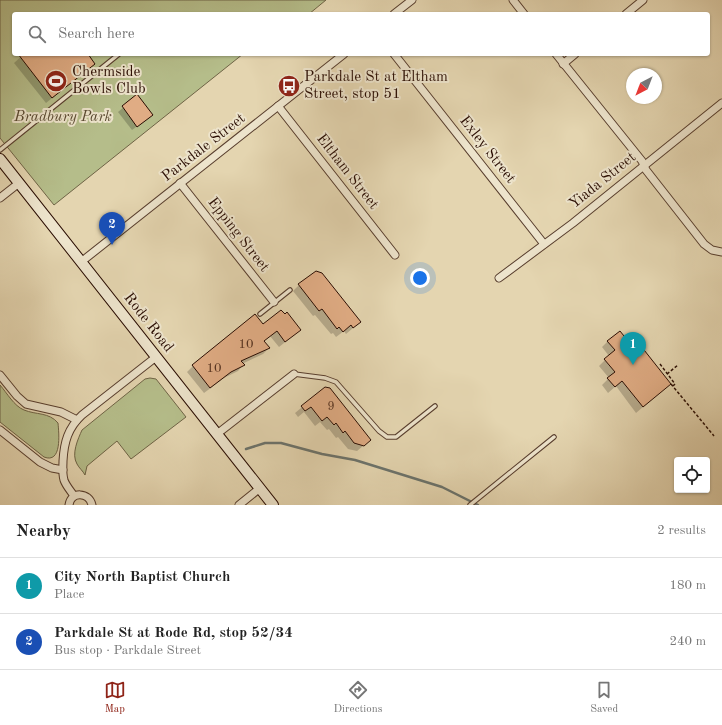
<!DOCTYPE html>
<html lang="en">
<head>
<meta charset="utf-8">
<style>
	:root { --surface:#fff; --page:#f2f2f2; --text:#222; --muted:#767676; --line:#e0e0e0; --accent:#8f2418 }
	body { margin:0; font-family:"Old Standard TT",serif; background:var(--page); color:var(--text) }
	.controls { position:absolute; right:12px; bottom:12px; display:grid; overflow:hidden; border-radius:4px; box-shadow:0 1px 3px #0004 }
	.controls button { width:36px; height:36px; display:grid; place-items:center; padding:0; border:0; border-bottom:1px solid var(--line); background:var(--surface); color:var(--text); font:20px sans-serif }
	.compass { position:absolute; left:626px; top:68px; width:36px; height:36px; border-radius:50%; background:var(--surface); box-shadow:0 1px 3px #0004; rotate:222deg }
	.you { position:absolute; left:420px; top:278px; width:14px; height:14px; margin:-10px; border:3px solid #fff; border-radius:50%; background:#1a73e8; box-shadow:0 0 0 6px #1a73e833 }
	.badge { display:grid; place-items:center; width:26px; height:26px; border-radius:50%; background:var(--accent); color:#fff; font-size:13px; font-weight:700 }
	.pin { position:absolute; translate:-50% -33px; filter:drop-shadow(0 1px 2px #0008) }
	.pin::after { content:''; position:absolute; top:21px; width:14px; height:12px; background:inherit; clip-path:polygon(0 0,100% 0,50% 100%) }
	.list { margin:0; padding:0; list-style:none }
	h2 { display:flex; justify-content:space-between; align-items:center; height:52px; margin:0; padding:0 16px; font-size:17px }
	h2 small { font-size:13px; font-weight:400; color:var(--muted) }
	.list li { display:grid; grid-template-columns:26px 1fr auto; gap:12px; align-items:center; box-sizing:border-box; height:56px; padding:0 16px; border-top:1px solid var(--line) }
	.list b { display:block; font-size:15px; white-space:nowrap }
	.list p { margin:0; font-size:13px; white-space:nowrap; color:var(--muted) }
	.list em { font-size:13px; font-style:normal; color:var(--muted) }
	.icon { flex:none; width:22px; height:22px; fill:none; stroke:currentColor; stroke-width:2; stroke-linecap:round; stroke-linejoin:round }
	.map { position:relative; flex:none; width:722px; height:505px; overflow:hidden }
	.search { position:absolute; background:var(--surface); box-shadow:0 1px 3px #0004; left:12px; right:12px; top:12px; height:44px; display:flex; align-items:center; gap:10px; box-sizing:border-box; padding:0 14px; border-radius:4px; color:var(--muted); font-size:15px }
	.sheet { height:164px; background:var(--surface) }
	nav { display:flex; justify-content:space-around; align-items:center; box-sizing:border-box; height:56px; border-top:1px solid var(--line); background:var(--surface); font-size:11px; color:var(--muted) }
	nav a { display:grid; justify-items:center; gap:2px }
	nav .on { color:var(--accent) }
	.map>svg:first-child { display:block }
	.green { fill:#b5bd8a; stroke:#6f6446 }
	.shadow { fill:#0003 }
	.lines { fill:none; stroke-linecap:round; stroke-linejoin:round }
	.stream { stroke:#6b736c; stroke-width:2.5 }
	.building { fill:#e0ac84; stroke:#290c02 }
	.service-casing { stroke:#583e2e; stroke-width:5.5 }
	.minor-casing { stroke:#583e2e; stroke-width:9 }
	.secondary-casing { stroke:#290c02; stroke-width:12 }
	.path { stroke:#290c02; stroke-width:1.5; stroke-dasharray:3 2; stroke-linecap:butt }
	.service { stroke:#ede4cc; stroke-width:3.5 }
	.minor { stroke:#ede4cc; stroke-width:7 }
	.secondary { stroke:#ede4cc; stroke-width:10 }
	.labels { text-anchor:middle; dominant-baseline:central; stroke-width:4; stroke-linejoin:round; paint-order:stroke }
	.number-label { font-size:13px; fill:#573422 }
	.poi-label { font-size:15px; fill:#290c02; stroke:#ede4cc; text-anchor:start }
	.park-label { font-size:15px; font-style:italic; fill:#5a4a32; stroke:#ede4cc }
	.street-label { font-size:15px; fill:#290c02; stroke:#ede4cc }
</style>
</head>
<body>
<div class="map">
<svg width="722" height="505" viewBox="0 0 722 505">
	<rect width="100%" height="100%" fill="#e4d5b0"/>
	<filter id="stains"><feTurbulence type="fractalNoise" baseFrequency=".005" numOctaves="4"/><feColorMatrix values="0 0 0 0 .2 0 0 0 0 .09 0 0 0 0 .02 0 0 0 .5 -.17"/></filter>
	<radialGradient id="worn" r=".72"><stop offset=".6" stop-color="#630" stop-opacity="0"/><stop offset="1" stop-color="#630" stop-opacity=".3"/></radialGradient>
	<g class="green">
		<path d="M0,0H326L309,14H14V54H243L54,205L0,138Z"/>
		<path d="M150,378L156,379L186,417L131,459L117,441L87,466L85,475C83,471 79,468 77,464C71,454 78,439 82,430L145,379Z"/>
		<path d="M0,385C7,393 14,406 24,410C36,415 49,412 58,423C59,434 62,464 44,457L0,422Z"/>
	</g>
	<g class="shadow">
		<path d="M24,54H86L94,64L46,103L14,63Z"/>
		<path d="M137,96L147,119L132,130L118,112Z"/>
		<path d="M299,285L360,322L346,334L344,331L336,337L333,333L331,334L315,315L313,316L293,291Z"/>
		<path d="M263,325L294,335L279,347L270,336L263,342L269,348L263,354L242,364L243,365L238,371L224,378L204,393L187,372L193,366Z"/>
		<path d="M608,341L627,342L670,384L636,413L616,386L608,393L602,385L609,378L599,366L609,356L602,347Z"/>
		<path d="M325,388L370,440L357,451L348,449L338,437L336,438L329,429L327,430L320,422L315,426L304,412L298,417L295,413Z"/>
	</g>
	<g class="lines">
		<path class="stream" d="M246,449L265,443H281L322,454L355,460L442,487L478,505"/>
	</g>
	<g class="building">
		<path d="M18,54H88L95,64L52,98Z"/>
		<path d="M137,94L153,115L137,127L122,106Z"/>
		<path d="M316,271L322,273L361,322L353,328L351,325L343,332L339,327L337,329L322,309L319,311L298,284Z"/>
		<path d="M281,310L285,314L287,312L301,330L285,342L277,331L264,341L270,348L241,361L245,365L231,372L210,388L192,365L255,314L263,324Z"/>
		<path d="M620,331L628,341L633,336L671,384L643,407L622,381L615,387L607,378L615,372L604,359L615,350L607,341Z"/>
		<path d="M325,387L330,388L371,440L364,446L354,443L345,431L343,433L336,423L334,425L327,417L322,421L311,407L305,411L301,406Z"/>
	</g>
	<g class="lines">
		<g class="service-casing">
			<g id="service">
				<path d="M0,150L119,54"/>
				<path d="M260,314L290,290"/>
				<path d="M294,374L325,378L336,382L379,431L387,437H396L435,406"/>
				<path d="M470,505L554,437"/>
			</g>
		</g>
		<g class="minor-casing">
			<g id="minor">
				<path d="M513,0L524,14"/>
				<path d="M394,14L412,0"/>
				<path d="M626,14L643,0"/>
				<path d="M394,54L544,244"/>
				<path d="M556,54L642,161L646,170L704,244L712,250L722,252"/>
				<path d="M563,64L575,54"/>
				<path d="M278,106L395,255"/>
				<path d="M180,183L274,302"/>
				<path d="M0,198L19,183"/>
				<path d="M81,262L344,54"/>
				<path d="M499,278L573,223L722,103"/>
				<path d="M0,375L17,396L26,404L61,412L77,420"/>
				<path d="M0,430L40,462L52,468L63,470"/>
				<path d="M217,434L294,374"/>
				<path d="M74,496C71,491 66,486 64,480C62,473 63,467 63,461C64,442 68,428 82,415L156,357"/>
				<path d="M69,505C71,491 89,492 92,505"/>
				<path d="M239,505L260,488"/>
			</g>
		</g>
		<g class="secondary-casing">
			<path id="secondary" d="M0,159L273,505"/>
		</g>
		<g class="path">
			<path d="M660,364L675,384L673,386"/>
			<path d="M667,374L678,365"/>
			<path d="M671,384L714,436"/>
		</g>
		<use href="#service" class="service"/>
		<use href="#minor" class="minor"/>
		<use href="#secondary" class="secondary"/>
	</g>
	<defs>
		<g id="stadium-disc" transform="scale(1.15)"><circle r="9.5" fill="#8f2418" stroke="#ede4cc"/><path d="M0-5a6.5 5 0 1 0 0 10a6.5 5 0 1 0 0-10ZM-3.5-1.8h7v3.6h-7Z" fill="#fff"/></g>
		<g id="bus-disc" transform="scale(1.15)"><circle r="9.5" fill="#8f2418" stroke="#ede4cc"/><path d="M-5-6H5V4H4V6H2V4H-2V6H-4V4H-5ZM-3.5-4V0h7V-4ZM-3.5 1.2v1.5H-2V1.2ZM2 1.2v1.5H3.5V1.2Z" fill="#fff"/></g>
	</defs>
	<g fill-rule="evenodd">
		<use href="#stadium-disc" x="56" y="81"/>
		<use href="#bus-disc" x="289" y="86"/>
	</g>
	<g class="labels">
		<g class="number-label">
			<text x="246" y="344">10</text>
			<text x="214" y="368">10</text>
			<text x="331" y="406">9</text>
		</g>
		<g class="poi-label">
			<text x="72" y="72">Chermside<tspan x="72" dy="17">Bowls Club</tspan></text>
			<text x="304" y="77">Parkdale St at Eltham<tspan x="304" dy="17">Street, stop 51</tspan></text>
		</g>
		<g class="park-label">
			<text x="63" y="117">Bradbury Park</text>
		</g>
		<g class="street-label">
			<text transform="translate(204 148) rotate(-38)">Parkdale Street</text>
			<text transform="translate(487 150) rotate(52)">Exley Street</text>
			<text transform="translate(347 172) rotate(52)">Eltham Street</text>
			<text transform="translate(603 181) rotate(-39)">Yiada Street</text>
			<text transform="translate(238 235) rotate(52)">Epping Street</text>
			<text transform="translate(148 323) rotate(52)">Rode Road</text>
		</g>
	</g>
	<rect width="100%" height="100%" filter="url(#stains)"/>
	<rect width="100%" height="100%" fill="url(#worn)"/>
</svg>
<div class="controls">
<button><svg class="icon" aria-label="locate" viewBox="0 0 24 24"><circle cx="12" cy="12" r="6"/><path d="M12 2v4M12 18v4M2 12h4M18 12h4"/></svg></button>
</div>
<svg class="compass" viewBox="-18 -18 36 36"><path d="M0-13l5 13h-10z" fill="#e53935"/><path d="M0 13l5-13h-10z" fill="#767676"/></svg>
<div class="you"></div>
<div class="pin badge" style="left:633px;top:365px;background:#0f9aa8">1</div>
<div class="pin badge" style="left:112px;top:245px;background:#1a4fb4">2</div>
<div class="search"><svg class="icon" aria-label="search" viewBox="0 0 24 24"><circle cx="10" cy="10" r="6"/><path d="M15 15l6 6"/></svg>Search here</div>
</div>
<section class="sheet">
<h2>Nearby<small>2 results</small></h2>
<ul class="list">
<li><span class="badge" style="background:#0f9aa8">1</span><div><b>City North Baptist Church</b><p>Place</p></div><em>180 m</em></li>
<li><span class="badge" style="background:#1a4fb4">2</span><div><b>Parkdale St at Rode Rd, stop 52/34</b><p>Bus stop · Parkdale Street</p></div><em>240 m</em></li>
</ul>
</section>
<nav>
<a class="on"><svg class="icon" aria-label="map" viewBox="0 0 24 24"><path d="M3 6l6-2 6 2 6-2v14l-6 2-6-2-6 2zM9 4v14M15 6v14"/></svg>Map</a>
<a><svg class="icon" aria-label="directions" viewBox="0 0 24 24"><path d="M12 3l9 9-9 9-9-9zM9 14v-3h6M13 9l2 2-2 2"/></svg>Directions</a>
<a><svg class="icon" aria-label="saved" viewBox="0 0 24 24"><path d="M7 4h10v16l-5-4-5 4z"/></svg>Saved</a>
</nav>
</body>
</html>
